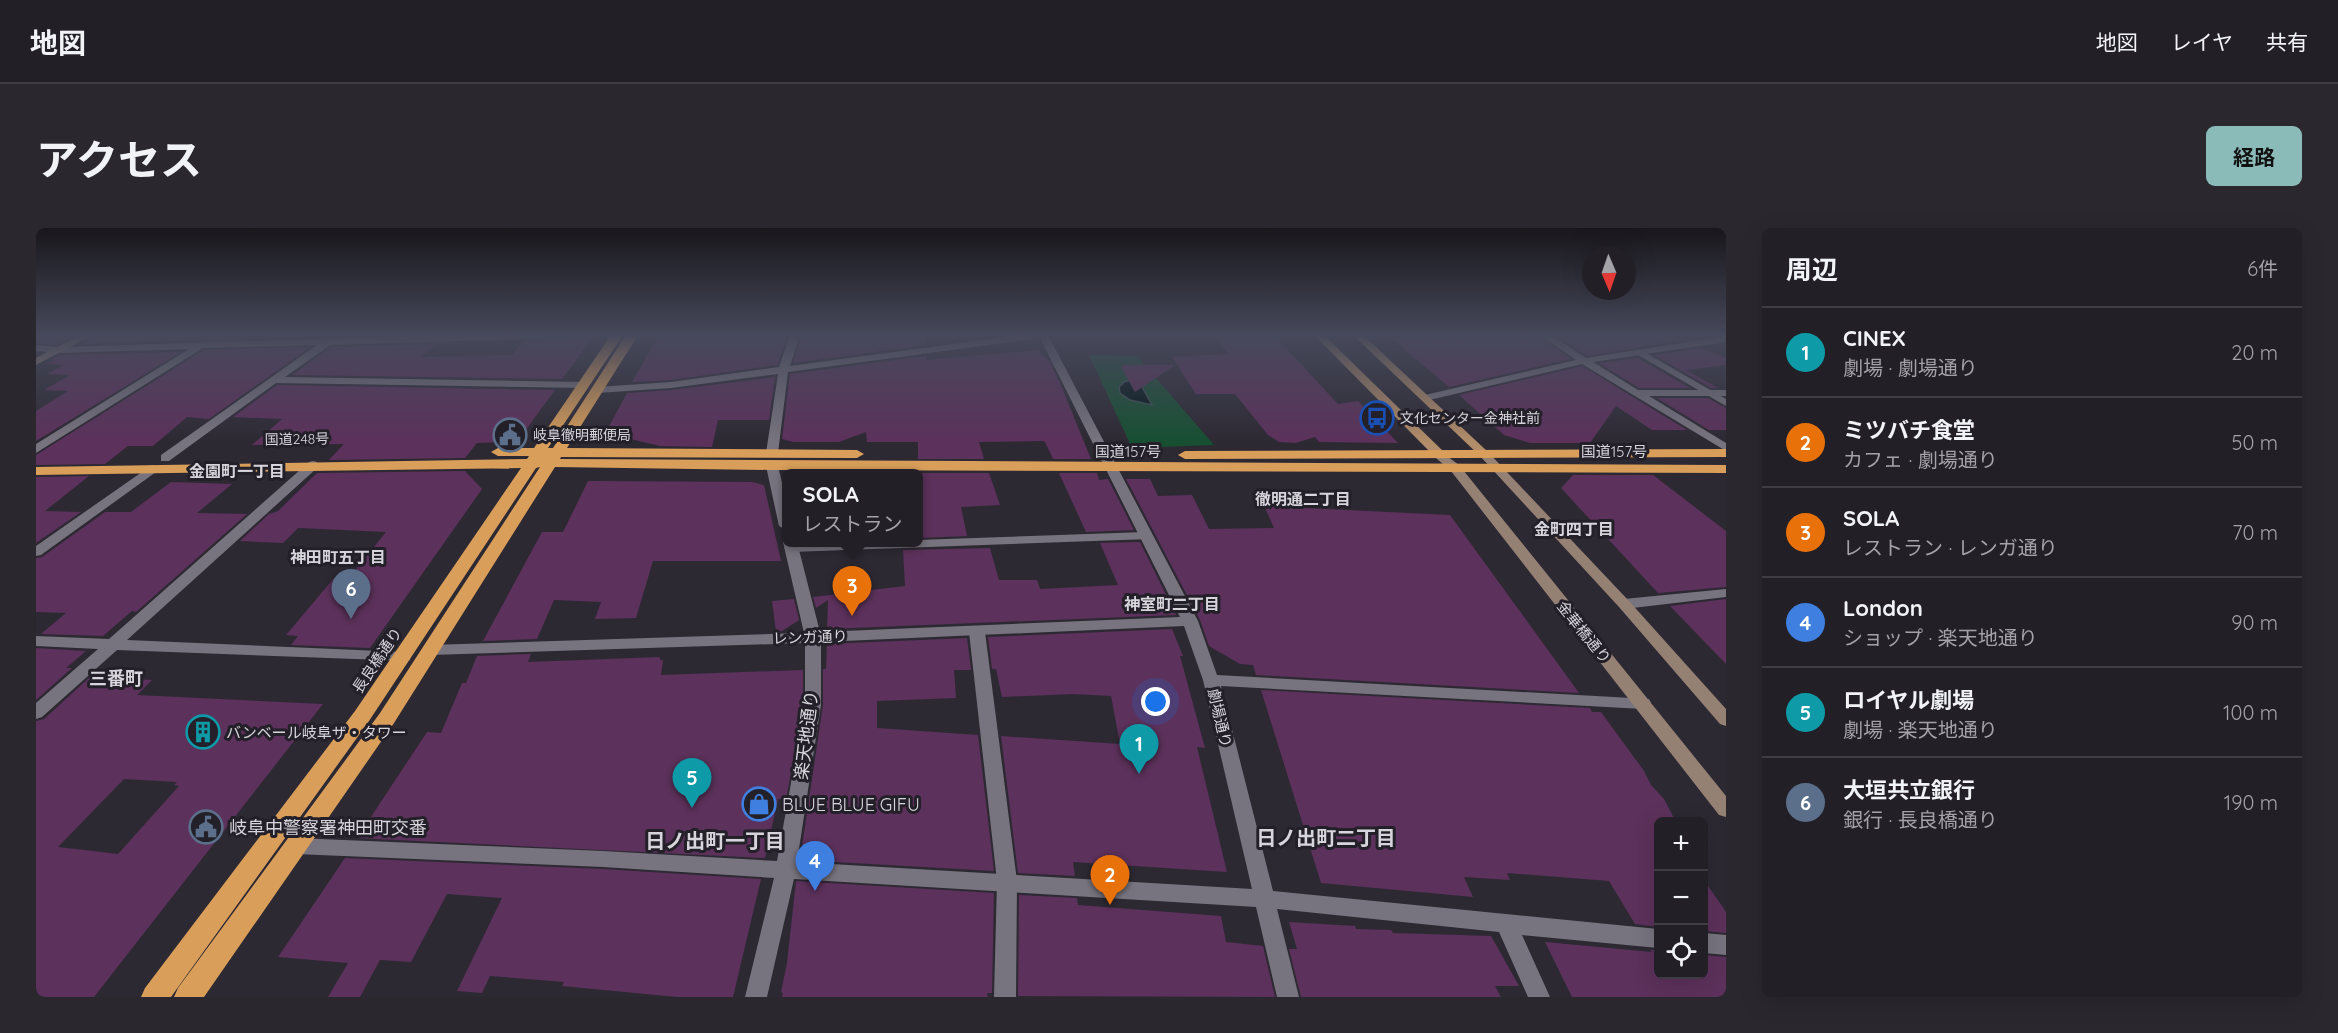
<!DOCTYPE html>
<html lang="ja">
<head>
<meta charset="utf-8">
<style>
	:root { --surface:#221f26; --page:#2a272e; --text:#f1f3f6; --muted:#a2a2a7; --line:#3f3d43; --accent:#8bbbb9 }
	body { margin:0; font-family:Quicksand,"Noto Sans JP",sans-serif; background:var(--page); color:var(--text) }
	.controls { position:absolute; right:18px; bottom:18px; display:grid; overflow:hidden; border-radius:9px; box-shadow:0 6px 24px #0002 }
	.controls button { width:54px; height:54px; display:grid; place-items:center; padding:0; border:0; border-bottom:2px solid var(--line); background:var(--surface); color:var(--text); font:30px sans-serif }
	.compass { position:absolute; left:1546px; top:18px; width:54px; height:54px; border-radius:50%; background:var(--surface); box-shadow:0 6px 24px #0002; rotate:178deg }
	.you { position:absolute; left:1120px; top:474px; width:21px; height:21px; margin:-15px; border:4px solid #fff; border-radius:50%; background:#1a73e8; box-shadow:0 0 0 9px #1a73e833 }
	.badge { display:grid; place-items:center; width:39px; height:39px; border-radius:50%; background:var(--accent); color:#fff; font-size:20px; font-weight:700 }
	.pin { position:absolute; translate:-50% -50px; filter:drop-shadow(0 2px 3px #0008) }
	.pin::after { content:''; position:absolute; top:32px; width:21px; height:18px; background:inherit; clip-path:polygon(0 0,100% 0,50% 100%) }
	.popup { position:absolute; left:746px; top:241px; width:141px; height:78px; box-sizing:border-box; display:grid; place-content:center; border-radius:9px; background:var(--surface); filter:drop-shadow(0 2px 4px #0005); font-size:20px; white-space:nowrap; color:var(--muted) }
	.popup b { font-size:22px; color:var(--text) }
	.popup::after { content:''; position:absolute; left:50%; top:100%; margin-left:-12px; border:12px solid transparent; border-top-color:var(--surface) }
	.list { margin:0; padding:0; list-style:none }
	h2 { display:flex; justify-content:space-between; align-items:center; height:78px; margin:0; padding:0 24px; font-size:26px }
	h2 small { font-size:20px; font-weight:400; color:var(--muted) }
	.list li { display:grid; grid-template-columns:39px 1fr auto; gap:18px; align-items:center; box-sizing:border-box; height:90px; padding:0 24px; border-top:2px solid var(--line) }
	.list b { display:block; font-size:22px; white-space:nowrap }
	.list p { margin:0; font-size:20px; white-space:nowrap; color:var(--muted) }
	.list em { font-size:20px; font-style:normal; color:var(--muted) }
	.icon { flex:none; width:33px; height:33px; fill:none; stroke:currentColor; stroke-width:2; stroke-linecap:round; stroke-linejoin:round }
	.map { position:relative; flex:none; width:1690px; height:769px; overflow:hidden; border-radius:9px }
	header { display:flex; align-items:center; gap:36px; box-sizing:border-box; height:84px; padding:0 30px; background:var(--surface); border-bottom:2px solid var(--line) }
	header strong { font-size:28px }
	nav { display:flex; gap:33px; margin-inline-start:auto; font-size:21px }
	.intro { display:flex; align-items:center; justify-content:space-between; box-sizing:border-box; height:144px; padding:0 36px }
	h1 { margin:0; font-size:42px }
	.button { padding:15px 27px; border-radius:9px; background:var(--accent); color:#111; font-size:21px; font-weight:700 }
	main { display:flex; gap:36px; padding:0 36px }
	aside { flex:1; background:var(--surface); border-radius:9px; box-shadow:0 6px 24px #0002 }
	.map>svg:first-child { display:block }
	.green { fill:#174f32 }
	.water { fill:#001417; stroke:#404e52; stroke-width:1.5 }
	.building { fill:#5c315b; fill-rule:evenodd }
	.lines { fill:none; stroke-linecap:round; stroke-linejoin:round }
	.lane { fill:#78747f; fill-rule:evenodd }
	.street { fill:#78747f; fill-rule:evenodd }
	.secondary { fill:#958174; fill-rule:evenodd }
	.primary { fill:#b28d69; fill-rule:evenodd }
	.highway { fill:#d99e5a; fill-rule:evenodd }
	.labels { text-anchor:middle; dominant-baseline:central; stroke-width:6; stroke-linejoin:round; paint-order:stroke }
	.far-poi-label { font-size:14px; fill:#d7d5dc; stroke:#232029; text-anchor:start }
	.far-street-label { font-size:14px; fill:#d7d5dc; stroke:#232029 }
	.street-label { font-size:15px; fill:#d7d5dc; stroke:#232029 }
	.poi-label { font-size:15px; fill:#d7d5dc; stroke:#232029; text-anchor:start }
	.neighbourhood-label { font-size:16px; font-weight:bold; fill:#d7d5dc; stroke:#232029 }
	.quarter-label { font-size:18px; font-weight:bold; fill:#d7d5dc; stroke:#232029 }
	.near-street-label { font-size:18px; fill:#d7d5dc; stroke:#232029 }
	.near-poi-label { font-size:18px; fill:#d7d5dc; stroke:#232029; text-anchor:start }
	.near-neighbourhood-label { font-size:20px; font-weight:bold; fill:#d7d5dc; stroke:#232029 }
</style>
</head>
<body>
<header>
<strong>地図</strong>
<nav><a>地図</a><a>レイヤ</a><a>共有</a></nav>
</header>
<div class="intro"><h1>アクセス</h1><a class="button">経路</a></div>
<main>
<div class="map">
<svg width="1690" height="769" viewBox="0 0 1690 769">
	<rect width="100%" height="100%" fill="#2d2933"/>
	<path class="green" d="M1053,127L1101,128L1178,217L1096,220Z"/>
	<path class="water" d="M1101,150L1116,177L1094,172L1084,165L1083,159L1088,154Z"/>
	<g class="building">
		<path d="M0,107H39L21,117L0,115Z"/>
		<path d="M58,107H295L44,116Z"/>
		<path d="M623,107H752L741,137L635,152L596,154Z"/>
		<path d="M766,107H890V117L757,135Z"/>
		<path d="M1178,107H1238L1302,176L1322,173L1362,215L1283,214L1279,209L1260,215L1243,214L1232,207L1199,166H1160L1136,129L1193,126Z"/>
		<path d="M1424,107H1502L1535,131L1413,159L1354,109L1426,108Z"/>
		<path d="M1519,107H1634L1647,112L1551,128Z"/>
		<path d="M557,109L526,151L256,147L295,119L399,116L385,129L476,127L488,113Z"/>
		<path d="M274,119L173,191L151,189L117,218H92L69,236L0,237V227L168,122Z"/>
		<path d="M1665,120L1690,130V137L1650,142L1682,160H1675L1618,127Z"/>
		<path d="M1002,122L1014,134L1024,155L1055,231H1017L1009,214L1007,213L943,214L948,231H882V214H831L830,204L803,214H757L746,211L754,146L890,128L891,132Z"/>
		<path d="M145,124L0,213V183L32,163L8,162L34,147L11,146L28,137L9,136L19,132H15L23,127Z"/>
		<path d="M1602,130L1654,160H1603L1563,135Z"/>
		<path d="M1087,137H1139L1099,164L1085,139Z"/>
		<path d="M1546,138L1651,202H1616L1580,178L1554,215H1494L1468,207L1423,167Z"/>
		<path d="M739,149L733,192H682L676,219L624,218L586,209L571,202L591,165L635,162Z"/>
		<path d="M241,157L519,162L486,207L468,214L441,215L429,230L293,232L308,216L216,217L246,191L197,189Z"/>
		<path d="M1621,170H1672L1690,180V202H1673Z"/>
		<path d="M429,243L446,261L334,420L255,417L262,408L250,407L298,350H309L317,345L350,304L262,300L247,315L204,313L233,286L242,283L281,245Z"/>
		<path d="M953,245L964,277L925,279L931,308L882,310V245Z"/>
		<path d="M1023,245H1061L1063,252L1072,251L1098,302L1050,304Z"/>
		<path d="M1537,247H1617L1690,303V359L1622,365L1525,260Z"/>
		<path d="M53,248L9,283L45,284L0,315V249Z"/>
		<path d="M1090,251H1114L1122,268L1156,267L1173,301L1238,300L1228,278L1414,287L1543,465L1220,447L1217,437L1204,436L1173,418L1164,392Z"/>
		<path d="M552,253L716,254L728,257L745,333H617L600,390L559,391L565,374L518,372L501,411L447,413L506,304H527Z"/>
		<path d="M135,254L196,256L161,285L211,286L100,384L96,383L67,408L5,406L30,385L0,384V330L6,329L69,284H95Z"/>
		<path d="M1104,314L1140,387L791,401L792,372L780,380L777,369L869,358L867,322L954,320L963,352H1001L1004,361L1082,357L1064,315Z"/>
		<path d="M758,371L763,392L746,403L740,404L736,373Z"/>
		<path d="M1690,371V436L1634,378Z"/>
		<path d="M1136,401L1147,428H1144L1169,520L1161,519L1191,644L1037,634L1039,648L982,645L965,508L1084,516L1075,468L1037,466L966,469L960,441H956L952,409Z"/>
		<path d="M931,410L935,442H918L920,470L841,473V500L942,507L958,643L764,632L787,477V441H790L791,416Z"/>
		<path d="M0,420L50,423L30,440H36L0,472Z"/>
		<path d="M495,426L492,434L624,429V432H627L625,447L767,442V477L750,572L742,571L729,630L321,610L391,504L405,505L426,455H430L441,428Z"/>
		<path d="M54,449L116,452L101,467L287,476L58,769H0V493L8,491ZM88,551L141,554L138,557L143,558L82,626L22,619Z"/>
		<path d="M1225,462L1554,480L1556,484H1565L1608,543L1615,557L1628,571L1640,594H1623V699L1599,696L1573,653L1471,645L1474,652L1428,649L1437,669L1285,655Z"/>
		<path d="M309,630L567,641L725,651L697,769H641L526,758L528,754L454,748L446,765L421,763L466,670L411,666L375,734L344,732L324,769H292L312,735L242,729Z"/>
		<path d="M1668,652L1690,684V705L1668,703Z"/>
		<path d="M760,653L958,665L956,765H951L952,769H746L747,765L745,764L751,735Z"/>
		<path d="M983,667L1041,670L1042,677L1185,688L1190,714L1227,718L1239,769L982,768Z"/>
		<path d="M1253,694L1319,698L1320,701L1355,702L1357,705L1455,708L1483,758H1459L1465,769H1265L1253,721H1261Z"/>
		<path d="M1509,714L1616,724L1614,722H1623V747H1668V727L1690,729V769H1536Z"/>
	</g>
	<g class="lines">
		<g class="lane">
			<path d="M1605,122L1690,171V178L1602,127L1600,125Z"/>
			<path d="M1109,304L1114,305L1116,308L1114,311L755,324L748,320L755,316L882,314V312Z"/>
			<path d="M941,399L949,404L981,653L980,769H958L961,653L933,404Z"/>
		</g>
		<g class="street">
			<path d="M422,107H515L510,110L294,117L249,149L548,154L553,157L548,160L240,155L133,233H125V227L281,117L167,120L0,225V216L153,121L23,125L0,123V117L23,119Z"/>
			<path d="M754,107H764L754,138L983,107H1012L1162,393L1181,447L1613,471L1615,475L1613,479L1607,481L1185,458L1237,663L1622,701V720L1486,707L1514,769H1492L1463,704L1241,681L1263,769H1241L1220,679L758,651L731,769H709L738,650L567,639L260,626L253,624L250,618L253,612L260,610L567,623L741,633L769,477V415L394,427L386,422L394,417L768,405L747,314L749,311L750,314H761L784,404L1144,389L1004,110L752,144L742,225L736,229L730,225L742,146L635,160L561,165L556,162L561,159L635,154L743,139ZM1148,398L1167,452L1216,661L761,634L785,477V414Z"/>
			<path d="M1504,107H1515L1550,130L1690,108V114L1557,134L1602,162H1690V168H1613L1690,215V223L1546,136L1389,173L1384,170L1389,167L1540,132Z"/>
			<path d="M277,233L281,234V240L91,412L367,424L373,425L375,429L373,433L81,422L6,489L0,491V475L62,421L0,418V408L73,411L273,234Z"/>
			<path d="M736,234L742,238L750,271V302L743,298L730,238Z"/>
			<path d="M116,237L120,238V244L5,327L0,328V318Z"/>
			<path d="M1690,361V369L1588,381L1581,376L1588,371Z"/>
			<path d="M1668,705L1690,707V727L1668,725Z"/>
		</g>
		<g class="secondary">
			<path d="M44,107H56L0,137V130Z"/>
			<path d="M1448,222L1452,224L1593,373L1690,481V498L1684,496L1583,379L1444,228L1442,226Z"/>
			<path d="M1404,223L1423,237L1690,568V589L1683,587L1415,243L1400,230V224Z"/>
		</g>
		<g class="primary">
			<path d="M1278,107H1288L1408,224V230H1400Z"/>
			<path d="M1317,107H1327L1452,224V228H1444Z"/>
		</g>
		<g class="highway">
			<path d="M575,107H587L512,220H517L590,107H602L531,220L821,222L828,226L821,230L525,229L524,231L1690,237V245L736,242L519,239L358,495L168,769H138L142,760L344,485L504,239L500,240L333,493L135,769H105L109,760L319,483L485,240L0,247V239L491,231L493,228H462L455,224L462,220H498Z"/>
			<path d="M1690,221V229L1149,231L1142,227L1149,223Z"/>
		</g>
	</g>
	<linearGradient id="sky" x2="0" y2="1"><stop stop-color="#19171c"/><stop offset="0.5" stop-color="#46495b"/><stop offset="1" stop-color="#46495b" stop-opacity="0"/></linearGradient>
	<rect width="1690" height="215" fill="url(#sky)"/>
	<defs>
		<g id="bus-ring" transform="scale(1.725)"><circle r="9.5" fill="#232029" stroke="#1a4fb4" stroke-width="1.5"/><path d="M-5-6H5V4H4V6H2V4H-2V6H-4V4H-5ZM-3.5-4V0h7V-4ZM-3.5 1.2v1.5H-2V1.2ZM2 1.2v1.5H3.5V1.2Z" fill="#1a4fb4"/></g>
		<g id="civic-ring" transform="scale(1.725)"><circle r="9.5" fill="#232029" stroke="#5c6f8a" stroke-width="1.5"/><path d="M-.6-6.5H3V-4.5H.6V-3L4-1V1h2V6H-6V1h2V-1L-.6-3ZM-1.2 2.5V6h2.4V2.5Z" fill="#5c6f8a"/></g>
		<g id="building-ring" transform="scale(1.725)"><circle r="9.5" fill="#232029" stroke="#0f9aa8" stroke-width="1.5"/><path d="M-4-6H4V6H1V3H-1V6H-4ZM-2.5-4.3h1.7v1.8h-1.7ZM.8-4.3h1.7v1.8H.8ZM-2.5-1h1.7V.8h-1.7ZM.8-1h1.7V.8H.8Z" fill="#0f9aa8"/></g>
		<g id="shop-ring" transform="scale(1.725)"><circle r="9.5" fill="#232029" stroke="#3f7fe0" stroke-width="1.5"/><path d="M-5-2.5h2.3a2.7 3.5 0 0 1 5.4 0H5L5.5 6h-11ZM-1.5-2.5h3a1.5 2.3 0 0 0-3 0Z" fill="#3f7fe0"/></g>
	</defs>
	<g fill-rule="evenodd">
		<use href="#bus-ring" x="1341" y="190"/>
		<use href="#civic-ring" x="474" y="207"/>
		<use href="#building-ring" x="167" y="504"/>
		<use href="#shop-ring" x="723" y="576"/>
		<use href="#civic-ring" x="170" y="599"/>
	</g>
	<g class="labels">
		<g class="far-poi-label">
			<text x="1364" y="190">文化センター金神社前</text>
			<text x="497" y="207">岐阜徹明郵便局</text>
		</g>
		<g class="far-street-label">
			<text transform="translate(261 211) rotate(-1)">国道248号</text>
		</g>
		<g class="street-label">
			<text x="1092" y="223">国道157号</text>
			<text x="1578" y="223">国道157号</text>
			<text transform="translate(1548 404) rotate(51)">金華橋通り</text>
			<text transform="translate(774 409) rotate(-2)">レンガ通り</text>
			<text transform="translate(341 432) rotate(-56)">長良橋通り</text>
			<text transform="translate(1184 490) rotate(77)">劇場通り</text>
		</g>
		<g class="poi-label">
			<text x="190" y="504">バンベール岐阜ザ・タワー</text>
		</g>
		<g class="neighbourhood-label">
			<text x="201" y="243">金園町一丁目</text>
			<text x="1267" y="271">徹明通二丁目</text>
			<text x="1538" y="301">金町四丁目</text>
			<text x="302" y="329">神田町五丁目</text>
			<text x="1136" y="376">神室町二丁目</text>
		</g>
		<g class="quarter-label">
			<text x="80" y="450">三番町</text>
		</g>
		<g class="near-street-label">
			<text transform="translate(770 507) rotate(-83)">楽天地通り</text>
		</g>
		<g class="near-poi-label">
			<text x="746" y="576">BLUE BLUE GIFU</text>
			<text x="193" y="599">岐阜中警察署神田町交番</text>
		</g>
		<g class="near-neighbourhood-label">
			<text x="1290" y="609">日ノ出町二丁目</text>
			<text x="679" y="612">日ノ出町一丁目</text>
		</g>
	</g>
</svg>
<div class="controls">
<button>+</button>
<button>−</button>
<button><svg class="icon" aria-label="locate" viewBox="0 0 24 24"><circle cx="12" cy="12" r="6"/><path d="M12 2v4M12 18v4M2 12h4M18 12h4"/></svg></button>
</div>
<svg class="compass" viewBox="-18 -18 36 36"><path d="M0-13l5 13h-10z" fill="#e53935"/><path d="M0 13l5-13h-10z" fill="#a2a2a7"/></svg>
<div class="you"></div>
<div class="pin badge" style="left:1103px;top:546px;background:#0f9aa8">1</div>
<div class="pin badge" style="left:1074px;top:677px;background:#e8710a">2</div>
<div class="pin badge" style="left:816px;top:388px;background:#e8710a">3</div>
<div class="popup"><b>SOLA</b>レストラン</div>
<div class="pin badge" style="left:779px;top:663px;background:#3f7fe0">4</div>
<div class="pin badge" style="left:656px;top:580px;background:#0f9aa8">5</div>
<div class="pin badge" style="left:315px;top:391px;background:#5c6f8a">6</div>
</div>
<aside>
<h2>周辺<small>6件</small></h2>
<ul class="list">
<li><span class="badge" style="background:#0f9aa8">1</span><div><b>CINEX</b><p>劇場 · 劇場通り</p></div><em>20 m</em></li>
<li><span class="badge" style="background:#e8710a">2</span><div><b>ミツバチ食堂</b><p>カフェ · 劇場通り</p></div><em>50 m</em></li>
<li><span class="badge" style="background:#e8710a">3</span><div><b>SOLA</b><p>レストラン · レンガ通り</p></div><em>70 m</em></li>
<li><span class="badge" style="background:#3f7fe0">4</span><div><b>London</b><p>ショップ · 楽天地通り</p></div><em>90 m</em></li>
<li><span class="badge" style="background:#0f9aa8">5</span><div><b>ロイヤル劇場</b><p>劇場 · 楽天地通り</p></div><em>100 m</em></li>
<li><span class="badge" style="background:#5c6f8a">6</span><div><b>大垣共立銀行</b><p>銀行 · 長良橋通り</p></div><em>190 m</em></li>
</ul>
</aside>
</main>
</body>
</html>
